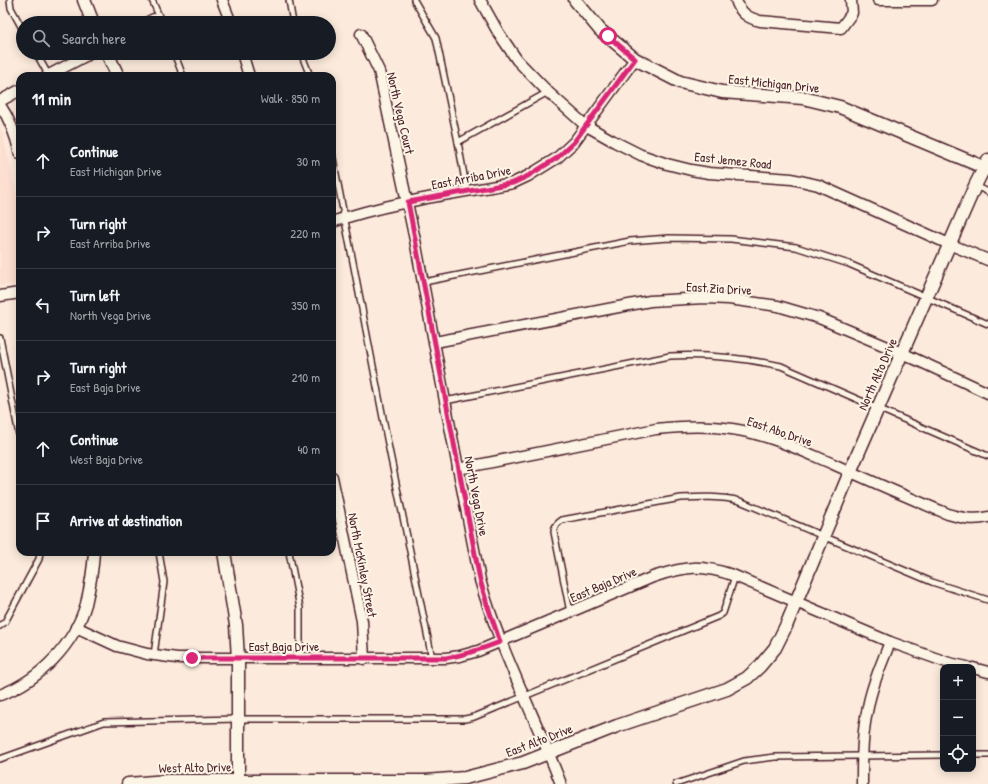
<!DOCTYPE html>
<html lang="en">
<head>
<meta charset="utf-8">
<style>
	:root { --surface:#171b24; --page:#20242c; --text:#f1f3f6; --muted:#9ea1a6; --line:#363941 }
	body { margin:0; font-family:"Patrick Hand",sans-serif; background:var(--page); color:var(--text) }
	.controls { position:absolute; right:12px; bottom:12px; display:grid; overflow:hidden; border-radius:8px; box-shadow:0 2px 10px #0003 }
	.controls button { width:36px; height:36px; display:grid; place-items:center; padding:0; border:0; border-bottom:1px solid var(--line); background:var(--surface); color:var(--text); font:20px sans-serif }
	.stop { position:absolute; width:12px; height:12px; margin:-9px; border:3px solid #db2777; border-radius:50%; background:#fff }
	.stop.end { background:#db2777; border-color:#fff; box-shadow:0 1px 4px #0008 }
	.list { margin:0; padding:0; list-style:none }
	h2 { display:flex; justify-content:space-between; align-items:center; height:52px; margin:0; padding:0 16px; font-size:17px }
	h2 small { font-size:13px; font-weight:400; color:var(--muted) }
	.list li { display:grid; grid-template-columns:26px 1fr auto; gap:12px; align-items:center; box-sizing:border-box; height:72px; padding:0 16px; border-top:1px solid var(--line) }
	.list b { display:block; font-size:15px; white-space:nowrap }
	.list p { margin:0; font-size:13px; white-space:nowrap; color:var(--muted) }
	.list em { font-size:13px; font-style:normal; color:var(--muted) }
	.icon { flex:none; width:22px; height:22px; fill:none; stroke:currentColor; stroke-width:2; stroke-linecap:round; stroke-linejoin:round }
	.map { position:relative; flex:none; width:988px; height:784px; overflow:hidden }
	.search { position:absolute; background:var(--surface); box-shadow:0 2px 10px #0003; left:16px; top:16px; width:320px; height:44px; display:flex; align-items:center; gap:10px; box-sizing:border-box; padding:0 14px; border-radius:22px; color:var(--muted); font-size:15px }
	.panel { position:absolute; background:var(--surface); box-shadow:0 2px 10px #0003; left:16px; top:72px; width:320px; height:484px; border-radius:12px }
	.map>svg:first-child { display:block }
	.built { fill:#fddfd1 }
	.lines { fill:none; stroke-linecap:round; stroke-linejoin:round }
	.service-casing { stroke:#4a1f2b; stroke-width:8 }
	.minor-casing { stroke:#4a1f2b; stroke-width:13 }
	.tertiary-casing { stroke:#4a1f2b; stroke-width:15 }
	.service { stroke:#fcf5e5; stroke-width:5 }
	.minor { stroke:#fcf5e5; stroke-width:10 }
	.tertiary { stroke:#fcf5e5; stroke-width:12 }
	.route { stroke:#db2777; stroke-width:5 }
	.labels { text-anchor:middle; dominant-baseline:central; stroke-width:4; stroke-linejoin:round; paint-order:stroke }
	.street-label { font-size:13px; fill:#4a1f2b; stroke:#fcf5e5 }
</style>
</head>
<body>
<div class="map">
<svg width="988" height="784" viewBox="0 0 988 784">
	<rect width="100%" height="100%" fill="#fcebdc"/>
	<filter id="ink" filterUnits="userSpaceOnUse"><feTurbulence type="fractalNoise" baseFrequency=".025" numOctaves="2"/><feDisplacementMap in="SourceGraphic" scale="8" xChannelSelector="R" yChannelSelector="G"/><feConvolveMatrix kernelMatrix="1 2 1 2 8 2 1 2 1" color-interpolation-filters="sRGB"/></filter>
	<g filter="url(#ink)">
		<path class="built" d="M0,126L2,130L20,209V284L0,286Z"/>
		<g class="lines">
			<g class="service-casing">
				<g id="service">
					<path d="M10,0L11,8L23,30"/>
					<path d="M152,0L162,23"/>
					<path d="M289,0L293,23"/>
					<path d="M414,0L436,38L458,142L467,192"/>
					<path d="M36,53L49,76"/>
					<path d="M174,53L183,76"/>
					<path d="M301,53L310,76"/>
					<path d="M458,142L548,92"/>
					<path d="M332,153L389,449L432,658"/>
					<path d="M976,186L988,192"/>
					<path d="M424,282L630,241L669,238L731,239L796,247L849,264L988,324"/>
					<path d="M0,338L20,440"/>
					<path d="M445,401L670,356C708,354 744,358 781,366L988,456"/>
					<path d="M289,552L300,608V659"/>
					<path d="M570,612L554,532C554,526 558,523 562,520L681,498C700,497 721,496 740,501L932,582L988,600"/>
					<path d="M0,626L5,622L39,559L40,552"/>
					<path d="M154,655L164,582L159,552"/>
					<path d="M973,755H988"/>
					<path d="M0,759L104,722L238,719H465L474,717L719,616L723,613L735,576"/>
					<path d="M676,784L744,761L775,757L943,755"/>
				</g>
			</g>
			<g class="minor-casing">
				<g id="minor">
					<path d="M222,0L231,23"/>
					<path d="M480,0L498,32L517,60L549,93L585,125L615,142L641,155L667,164L691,170L709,173L792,179L818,185L949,244L988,260"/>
					<path d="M736,0C740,13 748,18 760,21L841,28L852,13L851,0"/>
					<path d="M878,0H932"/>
					<path d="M146,23L154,19"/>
					<path d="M361,34L379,71L415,240L445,401L480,580C500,651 535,716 561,784"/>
					<path d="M242,53L249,76"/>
					<path d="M47,76L91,53"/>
					<path d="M0,101L20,90"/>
					<path d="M0,105C11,121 16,136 20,154"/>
					<path d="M332,222C390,202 452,194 513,183L528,176L557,158L574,142L635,59"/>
					<path d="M0,296L20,293"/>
					<path d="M435,342L650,301L704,298L729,299L778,306L819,318L902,353L988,393"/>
					<path d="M458,469L656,429C682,426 707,425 732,429C768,434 800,450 833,464C871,481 909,498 948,514C962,518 973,521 988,517"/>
					<path d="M332,477L362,621L364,659"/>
					<path d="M76,627L117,646L147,654L177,658H446L460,656L478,651L653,577C686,566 701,564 735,576L890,642L949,663L967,667"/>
					<path d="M973,668L988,672"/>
					<path d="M0,695C40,680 74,645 86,604C90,587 93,569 94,552"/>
					<path d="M862,784C862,758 862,732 868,707C872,684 882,663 890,642"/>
				</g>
			</g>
			<g class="tertiary-casing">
				<g id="tertiary">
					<path d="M84,0L93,23"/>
					<path d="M575,0L600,30L635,59L680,82L722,92L803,98L840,107L988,169"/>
					<path d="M107,53L118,76"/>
					<path d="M224,552L236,625L238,659V784"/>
					<path d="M128,784L167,781H425L465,778L523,763L617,726L727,689L747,678L760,666L775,648L786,626L850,472L975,186L988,160"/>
				</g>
			</g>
			<use href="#service" class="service"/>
			<use href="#minor" class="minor"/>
			<use href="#tertiary" class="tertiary"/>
		</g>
	</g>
	<g class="lines" filter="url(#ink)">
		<path class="route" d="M192,658H446C465,655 482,649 500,642L487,604L480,580L408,202L513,183L528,176L557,158L574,142L635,59L608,36"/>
	</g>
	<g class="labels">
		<g class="street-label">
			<text transform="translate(774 83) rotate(6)">East Michigan Drive</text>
			<text transform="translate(401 113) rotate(77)">North Vega Court</text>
			<text transform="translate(733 160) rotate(6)">East Jemez Road</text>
			<text transform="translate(471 177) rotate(-11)">East Arriba Drive</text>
			<text transform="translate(719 288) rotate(3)">East Zia Drive</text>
			<text transform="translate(877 374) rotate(-66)">North Alto Drive</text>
			<text transform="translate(780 431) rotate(19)">East Abo Drive</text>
			<text transform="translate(477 496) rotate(79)">North Vega Drive</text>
			<text transform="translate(363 565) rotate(79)">North McKinley Street</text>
			<text transform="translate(603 584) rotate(-23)">East Baja Drive</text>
			<text x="284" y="646">East Baja Drive</text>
			<text transform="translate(539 740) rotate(-21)">East Alto Drive</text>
			<text transform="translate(195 767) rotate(-1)">West Alto Drive</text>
		</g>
	</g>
</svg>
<div class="controls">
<button>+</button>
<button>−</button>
<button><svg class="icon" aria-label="locate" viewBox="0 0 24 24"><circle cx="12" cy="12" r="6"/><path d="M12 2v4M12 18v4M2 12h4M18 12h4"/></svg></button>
</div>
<div class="stop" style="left:608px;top:36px"></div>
<div class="stop end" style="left:192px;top:658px"></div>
<div class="search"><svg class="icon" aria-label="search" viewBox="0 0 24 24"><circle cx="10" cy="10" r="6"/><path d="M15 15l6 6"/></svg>Search here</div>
<section class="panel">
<h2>11 min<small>Walk · 850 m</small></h2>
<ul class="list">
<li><svg class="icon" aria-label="ahead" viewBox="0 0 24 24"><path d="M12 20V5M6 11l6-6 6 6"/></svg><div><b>Continue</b><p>East Michigan Drive</p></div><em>30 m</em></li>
<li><svg class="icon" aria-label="right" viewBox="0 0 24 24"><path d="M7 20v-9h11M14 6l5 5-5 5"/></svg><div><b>Turn right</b><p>East Arriba Drive</p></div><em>220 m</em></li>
<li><svg class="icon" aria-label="left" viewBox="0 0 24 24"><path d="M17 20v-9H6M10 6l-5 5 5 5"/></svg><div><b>Turn left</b><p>North Vega Drive</p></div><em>350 m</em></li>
<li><svg class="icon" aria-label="right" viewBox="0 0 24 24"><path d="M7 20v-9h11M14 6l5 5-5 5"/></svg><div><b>Turn right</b><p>East Baja Drive</p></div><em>210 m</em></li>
<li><svg class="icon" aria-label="ahead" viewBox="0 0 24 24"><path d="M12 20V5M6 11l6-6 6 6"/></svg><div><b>Continue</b><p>West Baja Drive</p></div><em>40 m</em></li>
<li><svg class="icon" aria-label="arrive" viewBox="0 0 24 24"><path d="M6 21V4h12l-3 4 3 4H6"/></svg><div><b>Arrive at destination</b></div></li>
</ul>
</section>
</div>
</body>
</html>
